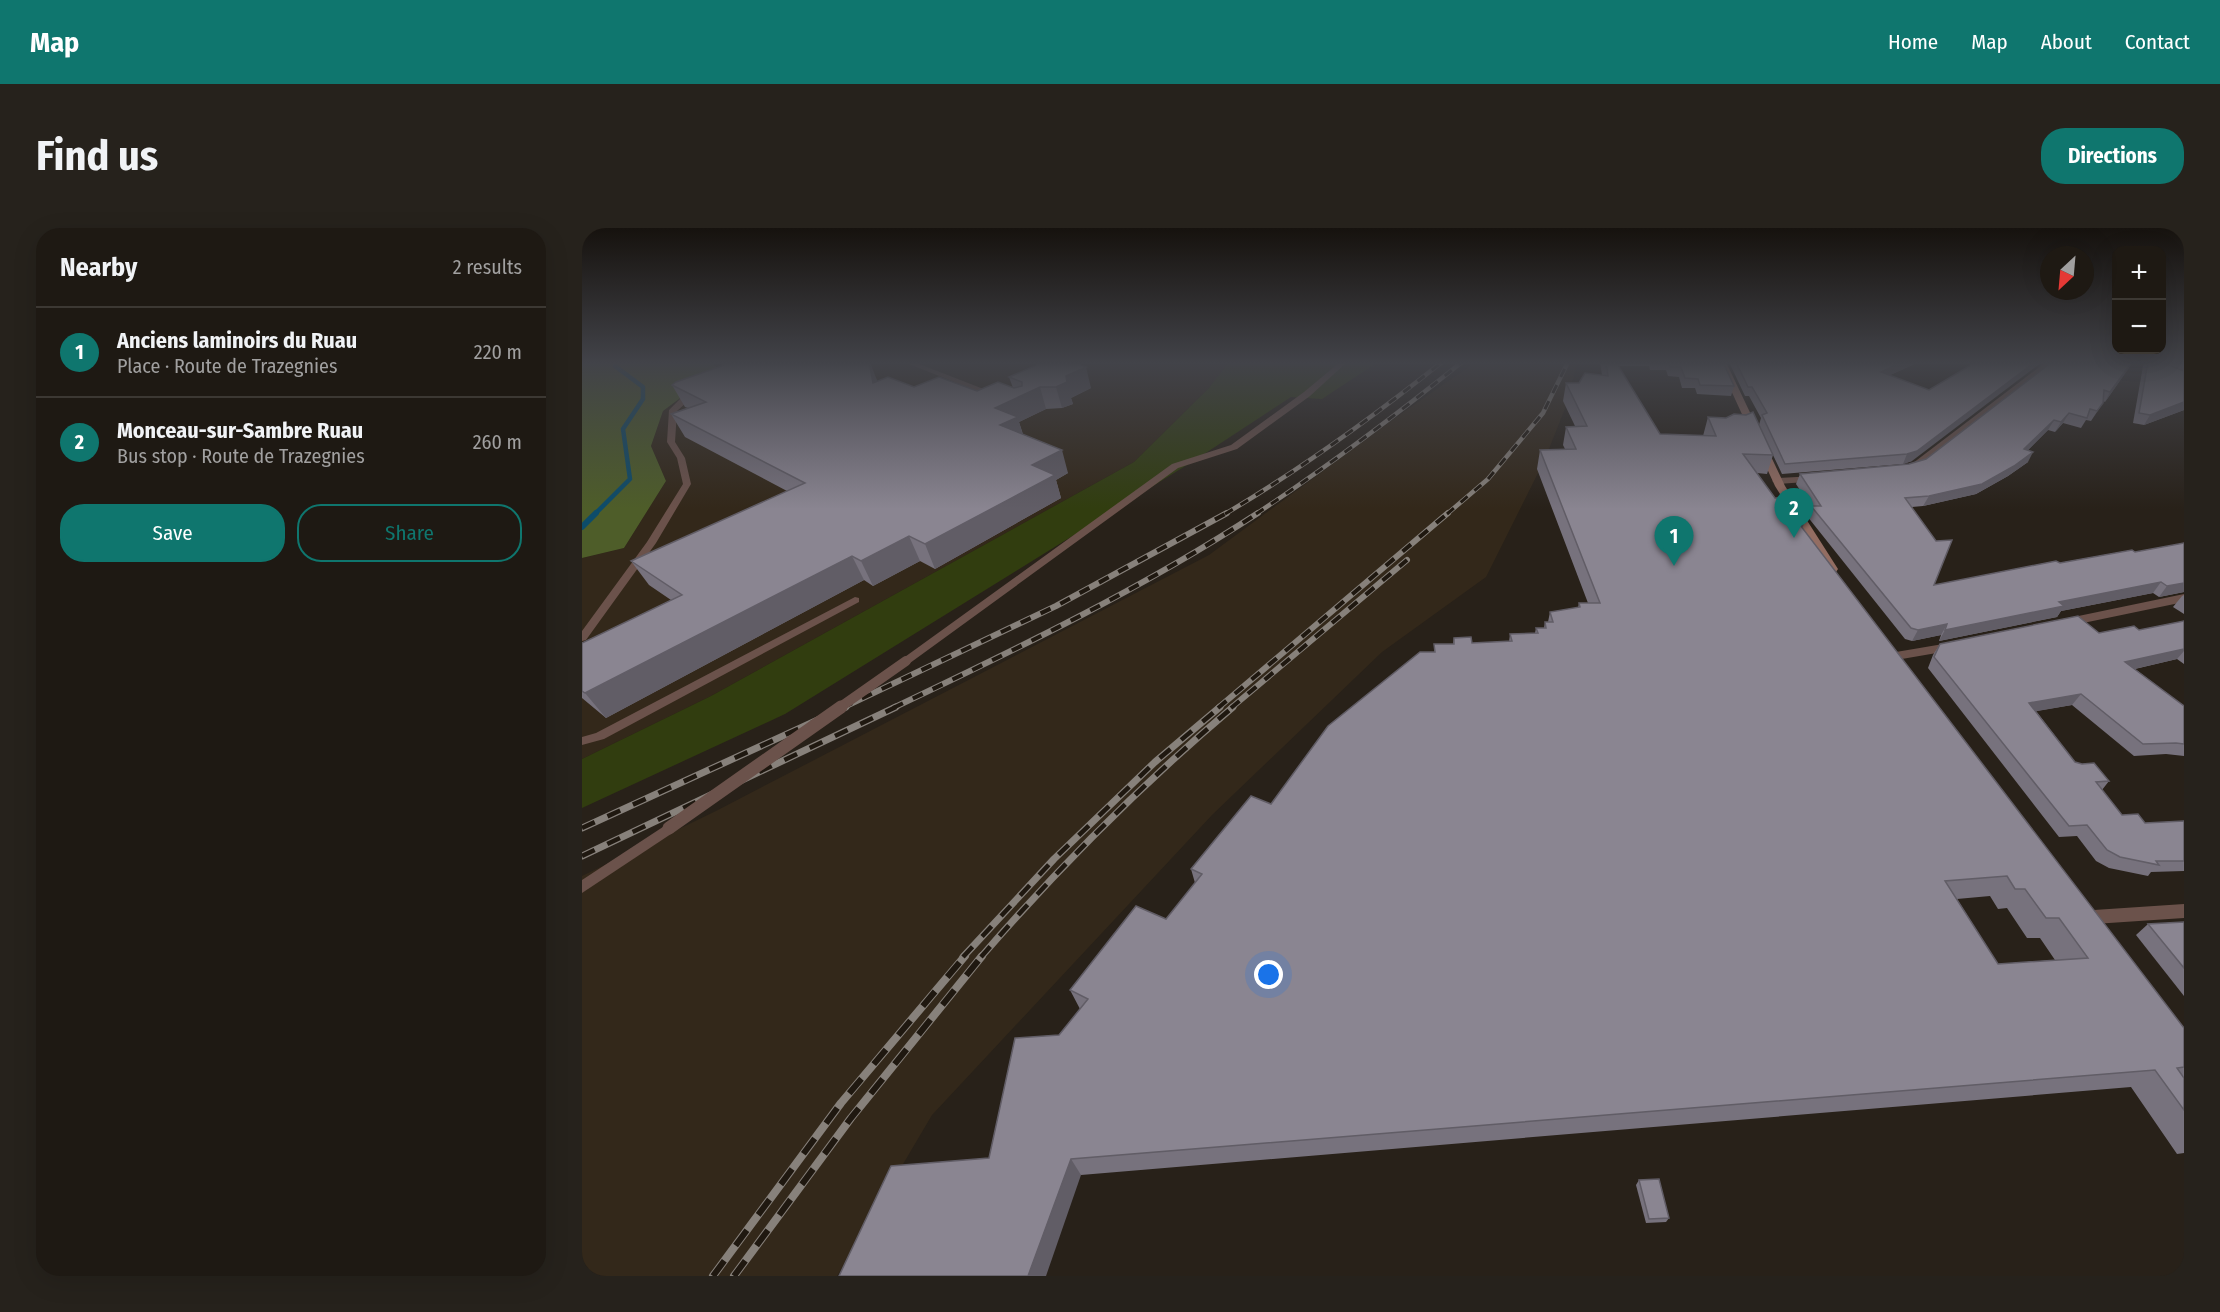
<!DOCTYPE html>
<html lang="en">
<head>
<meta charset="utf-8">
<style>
	:root { --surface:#1e1913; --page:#26221c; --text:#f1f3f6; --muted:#a1a0a0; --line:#3c3833; --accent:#0f766e }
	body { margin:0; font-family:"Fira Sans Condensed",sans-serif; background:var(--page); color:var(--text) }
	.controls { position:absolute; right:18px; top:18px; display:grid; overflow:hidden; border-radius:12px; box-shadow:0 6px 24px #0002 }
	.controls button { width:54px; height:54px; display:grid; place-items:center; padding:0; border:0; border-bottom:2px solid var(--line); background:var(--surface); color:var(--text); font:30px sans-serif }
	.compass { position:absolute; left:1458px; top:18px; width:54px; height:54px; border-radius:50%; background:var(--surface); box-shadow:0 6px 24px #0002; rotate:206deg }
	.you { position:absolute; left:687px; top:747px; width:21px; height:21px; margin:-15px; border:4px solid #fff; border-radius:50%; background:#1a73e8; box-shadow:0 0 0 9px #1a73e833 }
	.badge { display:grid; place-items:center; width:39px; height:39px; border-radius:50%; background:var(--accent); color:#fff; font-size:20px; font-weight:700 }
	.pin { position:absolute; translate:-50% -50px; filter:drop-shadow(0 2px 3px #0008) }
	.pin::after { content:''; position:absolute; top:32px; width:21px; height:18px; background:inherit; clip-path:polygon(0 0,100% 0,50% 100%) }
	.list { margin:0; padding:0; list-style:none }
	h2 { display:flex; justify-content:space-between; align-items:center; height:78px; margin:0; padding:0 24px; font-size:26px }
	h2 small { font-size:20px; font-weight:400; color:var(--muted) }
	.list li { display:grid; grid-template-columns:39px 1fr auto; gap:18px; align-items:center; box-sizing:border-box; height:90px; padding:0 24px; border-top:2px solid var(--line) }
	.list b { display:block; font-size:22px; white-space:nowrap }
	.list p { margin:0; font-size:20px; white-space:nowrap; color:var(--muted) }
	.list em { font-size:20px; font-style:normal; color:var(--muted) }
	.actions { display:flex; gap:12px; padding:18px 24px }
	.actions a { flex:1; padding:14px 0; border:2px solid var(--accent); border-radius:24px; text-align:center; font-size:21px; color:var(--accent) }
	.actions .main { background:var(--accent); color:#fff }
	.map { position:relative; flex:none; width:1602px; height:1048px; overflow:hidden; border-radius:24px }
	header { display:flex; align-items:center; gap:36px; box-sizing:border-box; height:84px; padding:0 30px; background:var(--accent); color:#fff }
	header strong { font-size:28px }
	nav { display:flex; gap:33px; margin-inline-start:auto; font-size:21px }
	.intro { display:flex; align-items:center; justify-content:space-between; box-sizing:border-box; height:144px; padding:0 36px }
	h1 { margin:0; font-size:42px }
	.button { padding:15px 27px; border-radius:24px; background:var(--accent); color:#fff; font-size:21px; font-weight:700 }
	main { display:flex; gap:36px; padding:0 36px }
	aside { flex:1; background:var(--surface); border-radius:24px; box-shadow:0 6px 24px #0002 }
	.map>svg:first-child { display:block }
	.built { fill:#33281a }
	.green { fill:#313d0f }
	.forest { fill:#4e5d29 }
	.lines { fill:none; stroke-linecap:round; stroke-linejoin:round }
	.stream-far1 { stroke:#0d4c6a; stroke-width:4.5 }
	.stream { stroke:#0d4c6a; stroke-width:6 }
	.service { fill:#6b524b; fill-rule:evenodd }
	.minor { fill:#6b524b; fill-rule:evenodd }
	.secondary { fill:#936d62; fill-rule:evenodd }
	.rail-far3-casing { stroke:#87817b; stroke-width:4.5 }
	.rail-far2-casing { stroke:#87817b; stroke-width:6 }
	.rail-far1-casing { stroke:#87817b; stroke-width:7 }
	.rail-casing { stroke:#87817b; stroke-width:8 }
	.rail-far3 { stroke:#1f1810; stroke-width:3; stroke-dasharray:9; stroke-linecap:butt }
	.rail-far2 { stroke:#1f1810; stroke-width:4; stroke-dasharray:11; stroke-linecap:butt }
	.rail-far1 { stroke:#1f1810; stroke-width:4.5; stroke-dasharray:14; stroke-linecap:butt }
	.rail { stroke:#1f1810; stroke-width:6; stroke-dasharray:19; stroke-linecap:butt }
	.service-bridge-far1 { stroke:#6b524b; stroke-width:10 }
	.service-bridge { stroke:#6b524b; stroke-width:13 }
	.wall { fill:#77727d; fill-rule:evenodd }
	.shaded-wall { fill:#615d66 }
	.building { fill:#8a8591; stroke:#615d66; stroke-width:1.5; fill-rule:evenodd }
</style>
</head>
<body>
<header>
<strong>Map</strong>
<nav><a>Home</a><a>Map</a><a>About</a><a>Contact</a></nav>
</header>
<div class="intro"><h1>Find us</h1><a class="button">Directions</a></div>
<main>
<aside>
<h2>Nearby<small>2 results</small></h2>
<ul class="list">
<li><span class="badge">1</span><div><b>Anciens laminoirs du Ruau</b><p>Place · Route de Trazegnies</p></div><em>220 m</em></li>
<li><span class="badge">2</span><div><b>Monceau-sur-Sambre Ruau</b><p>Bus stop · Route de Trazegnies</p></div><em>260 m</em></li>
</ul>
<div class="actions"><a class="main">Save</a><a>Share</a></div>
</aside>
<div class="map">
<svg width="1602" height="1048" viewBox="0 0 1602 1048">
	<rect width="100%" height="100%" fill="#282119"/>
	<g class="built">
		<path d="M129,134H648L627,160L552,234L129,468L0,531V330L42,320L84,253L69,218L81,183L136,142Z"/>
		<path d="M894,134H995L986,173L963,231L904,349L800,424L630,587L350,887L255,1048H0V648L134,583L627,327L813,190Z"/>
	</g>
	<path class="green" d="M647,134H796L740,171L709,169L613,232L203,486L0,580V531L129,468L552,234L627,160Z"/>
	<path class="forest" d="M0,134H129L137,141L81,183L69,218L84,253L42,320L0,330Z"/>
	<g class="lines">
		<path class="stream-far1" d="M13,286L48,251L41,201L61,171V159L33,138V134"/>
		<path class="stream" d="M0,299L14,285"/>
		<g class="service">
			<path d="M135,134H144L162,144L156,145Z"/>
			<path d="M322,134H332L417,167L410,169Z"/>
			<path d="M758,134H765L728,168L655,221L596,240L328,435H320L319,433L320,431L590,236L649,217L722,164Z"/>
			<path d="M112,165L119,167L105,174L95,183L93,214L103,230L109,256L74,315L4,412L0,413V403L65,314L101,256L95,230L85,214L87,182L99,170Z"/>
			<path d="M273,369L277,370V374L22,511L0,517V509L14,505Z"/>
			<path d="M87,595L92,596L93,600L92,604L0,665V652Z"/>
		</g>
		<g class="minor">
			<path d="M1464,134H1474L1339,239L1320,243V239L1331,235Z"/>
			<path d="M1556,134H1568L1602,147V153Z"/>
			<path d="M1234,248L1238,249V253L1195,256L1190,253L1195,250Z"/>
			<path d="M1602,366V374L1482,399L1476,395L1482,391Z"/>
			<path d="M1373,414L1380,418L1378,421L1314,432L1307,428L1314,424Z"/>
			<path d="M1602,676V690L1512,696L1506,694L1503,689L1506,684L1512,682Z"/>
		</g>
		<path class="secondary" d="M1136,134H1144L1203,258L1256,341L1254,344H1246L1193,258Z"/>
		<g class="rail-far3-casing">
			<g id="rail-far3">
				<path d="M643,286C719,241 791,189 860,134"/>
				<path d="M674,286C745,239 813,188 880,134"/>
				<path d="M865,286L906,251L961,185L986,134"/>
			</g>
		</g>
		<g class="rail-far2-casing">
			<g id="rail-far2">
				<path d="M260,480L474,378L645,285"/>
				<path d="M311,480C435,421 561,360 676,285"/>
				<path d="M636,480L866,285"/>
				<path d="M649,480L825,332"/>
			</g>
		</g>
		<g class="rail-far1-casing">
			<g id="rail-far1">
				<path d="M0,600L264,479"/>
				<path d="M0,628L314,479"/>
				<path d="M381,729L472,631L573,534L638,479"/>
				<path d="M399,729C477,639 560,556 651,479"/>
			</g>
		</g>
		<g class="rail-casing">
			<g id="rail">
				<path d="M131,1048L259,875L383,728"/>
				<path d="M152,1048L269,890L400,728"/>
			</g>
		</g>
		<use href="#rail-far3" class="rail-far3"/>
		<use href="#rail-far2" class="rail-far2"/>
		<use href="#rail-far1" class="rail-far1"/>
		<use href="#rail" class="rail"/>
		<path class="service-bridge-far1" d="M257,480L324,433"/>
		<path class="service-bridge" d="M87,600L259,479"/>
	</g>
	<g class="wall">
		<path d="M151,134H288L295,154L332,159L395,163L431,160L427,149L509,160L489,170L491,176L480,180L464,181L437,194L441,206L486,245L474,252L479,270L353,341L338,333L291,358L282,352L24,490L0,470V415L89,372L67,357L49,333L205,263L103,209L89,186L106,180L103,179L90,157Z"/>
		<path d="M1018,134H1141L1152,158L1149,168L1115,166L1113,160H1100L1097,149L1086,148L1084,142H1068L1067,138H1036L1078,206L1121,208L1126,189L1177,197L1179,190L1167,168H1163L1147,134H1337L1308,147L1330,233L1321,236L1200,246L1191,227L1185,246L1175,245L1193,270L1220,301L1602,800V925L1595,926L1549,859L499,947L407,930L477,807L498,781L488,762L584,691L613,655L609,641L689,576L852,424V416H871L872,410L890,415L927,414L928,406L953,405L954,400H962L963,394H966L968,384L996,380L997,375H1006L955,241L958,222L983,221L981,217L984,199L993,198L981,173L984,155H997L1020,147ZM1408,668L1416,681L1425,680L1445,710H1458L1473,732L1416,736L1375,671Z"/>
		<path d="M1470,134H1551L1523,174L1521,173V175L1509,193L1504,192L1499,200L1481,195L1473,204L1466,202L1446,222V234L1426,248L1394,266L1341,278L1330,279L1352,357L1550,322L1602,364L1577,369L1571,365L1479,383L1475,389L1357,413L1359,407L1330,413L1323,411L1225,288L1229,279L1214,256L1218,246L1327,236L1344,231Z"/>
		<path d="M1563,134H1602V182L1562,197L1551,195L1561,138Z"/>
		<path d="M1602,367V386L1591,379L1600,368Z"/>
		<path d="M1602,393V436L1595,431L1553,441L1602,478V528L1584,526L1552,528L1490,477L1454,483L1493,534L1527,553L1520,562L1540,587L1563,595L1602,593V643L1569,644L1566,648L1527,640L1514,633L1495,608L1477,609L1346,440L1351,427L1358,416L1557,402Z"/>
		<path d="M1602,694V768L1554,707L1566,696Z"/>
		<path d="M1057,952L1087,990L1084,994L1064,995L1054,957Z"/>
	</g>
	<g class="shaded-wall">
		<path d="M287,134L295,152L300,177L291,155Z"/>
		<path d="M1320,134H1337L1295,153L1299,144Z"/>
		<path d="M1453,134H1460L1330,233L1321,236L1325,226Z"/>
		<path d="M1550,134H1551L1523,174L1528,164Z"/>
		<path d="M504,139L509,160L489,170L491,176L480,180L474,159L484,148Z"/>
		<path d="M458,159L464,181L437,194L442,211L425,219L413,180Z"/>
		<path d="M1602,174V182L1562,197L1568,187Z"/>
		<path d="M1487,185L1481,195L1473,204L1479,194Z"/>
		<path d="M1472,192L1466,202L1437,231L1442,221Z"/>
		<path d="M480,222L486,245L474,252L479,270L353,341L343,316L450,237Z"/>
		<path d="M1451,224L1446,234L1426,248L1394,266L1341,278L1347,268Z"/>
		<path d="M1226,285L1219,304L1215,293Z"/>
		<path d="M327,308L338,333L291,358L279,333Z"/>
		<path d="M270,328L282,352L24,490L3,465Z"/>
		<path d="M1579,354L1571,365L1479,383L1475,389L1357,413L1363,402L1477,374Z"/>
		<path d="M1602,355V364L1577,369L1585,358Z"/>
		<path d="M1365,396L1359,407L1330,413L1336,402Z"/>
		<path d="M1602,421V423L1595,431L1535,445L1543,434Z"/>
		<path d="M1499,466L1490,477L1439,486L1447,475Z"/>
		<path d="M489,931L499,947L464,1048H446Z"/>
	</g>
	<g class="building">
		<path d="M151,134H287L291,155L306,149L332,159L357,149L395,163L416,154L432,160L440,158V154L427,149L462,134H489L504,139L484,148L485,154L474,159H458L413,180L436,189L418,197L480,222L450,237L473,247L343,316L327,308L279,333L270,328L3,465L0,463V415L100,367L49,333L223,255L89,186L124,174L90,157L94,154Z"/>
		<path d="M1024,134H1034L1078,206L1134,208L1126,189L1144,190L1152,186L1164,187L1171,184L1191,227L1161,226L1193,270L1217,269L1226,285L1215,293L1602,800V839L1595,840L1602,850V882L1573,842L489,931L446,1048H257L309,938L407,930L433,810L477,807L506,771L488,762L554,678L584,691L620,646L609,641L669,568L689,576L746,498L838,424H853L852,416H872V410L889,409L890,415L930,413L928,406L956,405L954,400H964L963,394H971L968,384L998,379L997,375H1018L958,222L994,221L984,199L1005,198L984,155H997L1003,145L1026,148ZM1425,648L1433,661H1443L1464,690H1477L1506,730L1416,736L1363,653Z"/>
		<path d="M1086,134H1141L1152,158L1118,157L1116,151L1103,150L1099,139H1088Z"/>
		<path d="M1154,134H1320L1299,144L1347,162L1394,134H1453L1335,223L1325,226L1203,236L1180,187L1185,185L1170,159H1166Z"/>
		<path d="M1470,134H1550L1528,164L1522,162L1521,175L1515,183L1508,181L1505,190L1487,185L1479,194L1472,192L1442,221L1451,224L1432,238L1400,256L1347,268L1323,270L1354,313L1370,312L1352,357L1474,333L1478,335L1550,322L1553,324L1602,315V355L1585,358L1579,354L1477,374L1482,378L1363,402L1365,396L1336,402L1329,400L1229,278H1239L1218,246L1327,236L1344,231Z"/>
		<path d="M1566,134H1579L1602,143V174L1568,187L1557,185Z"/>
		<path d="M1496,388L1517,405L1552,398L1557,402L1602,393V421L1543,434L1602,478V516L1594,515L1561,516L1499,466L1447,475L1493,534L1500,536L1512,535L1527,553L1514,554L1540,587L1556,586L1563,595L1602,593V633H1574L1577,637L1538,629L1525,622L1505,597L1487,598L1352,429L1358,416Z"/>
		<path d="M1602,694V740L1566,696Z"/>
		<path d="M1077,951L1087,990L1067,991L1057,952Z"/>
	</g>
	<linearGradient id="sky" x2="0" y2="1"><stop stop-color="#16120e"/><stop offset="0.48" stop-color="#424349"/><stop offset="1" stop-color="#424349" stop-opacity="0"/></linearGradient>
	<rect width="1602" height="281" fill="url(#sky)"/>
</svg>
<div class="controls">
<button>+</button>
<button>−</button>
</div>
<svg class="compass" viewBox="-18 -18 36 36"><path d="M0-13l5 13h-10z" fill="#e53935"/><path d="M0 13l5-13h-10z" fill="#a1a0a0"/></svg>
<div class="you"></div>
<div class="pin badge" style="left:1092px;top:338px">1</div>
<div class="pin badge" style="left:1212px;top:310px">2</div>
</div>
</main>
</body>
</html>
